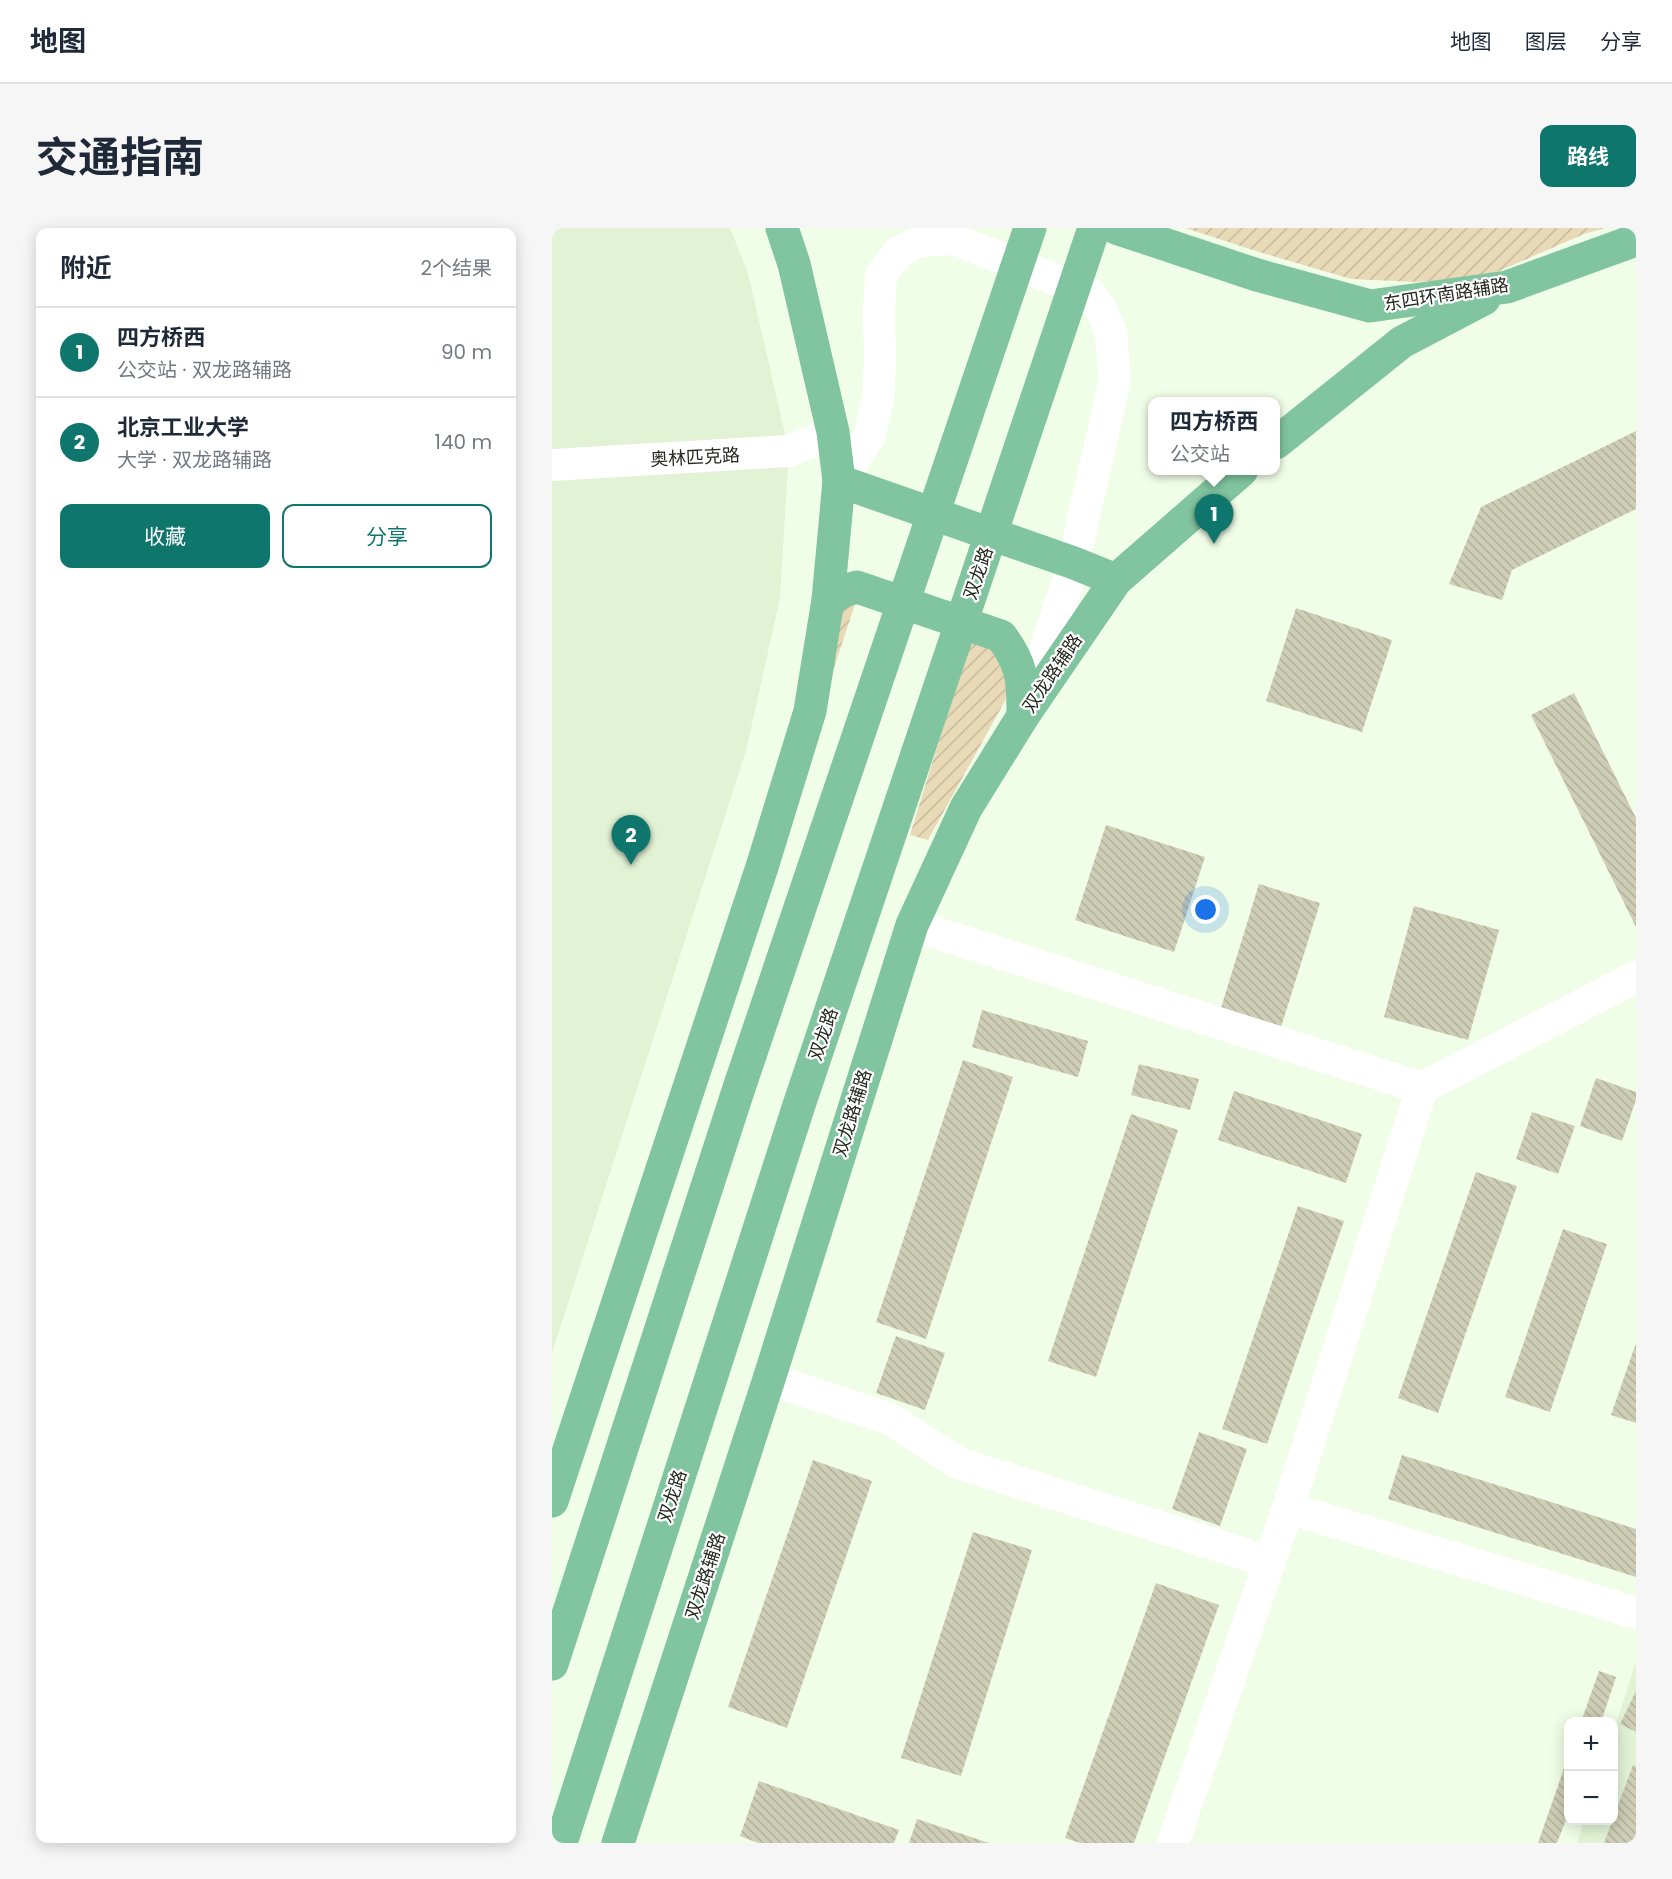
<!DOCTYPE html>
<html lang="zh">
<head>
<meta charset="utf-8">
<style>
	:root { --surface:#fff; --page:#f6f6f7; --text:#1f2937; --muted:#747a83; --line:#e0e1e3; --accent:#0f766e }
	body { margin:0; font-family:Poppins,"Noto Sans SC",sans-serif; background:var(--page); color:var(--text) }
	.controls { position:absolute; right:18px; bottom:18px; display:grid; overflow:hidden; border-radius:12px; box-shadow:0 3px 15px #0003 }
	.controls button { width:54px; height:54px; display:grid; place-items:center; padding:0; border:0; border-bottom:2px solid var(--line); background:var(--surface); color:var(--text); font:30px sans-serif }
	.you { position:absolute; left:654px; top:682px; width:21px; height:21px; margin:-15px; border:4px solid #fff; border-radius:50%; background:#1a73e8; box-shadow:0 0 0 9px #1a73e833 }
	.badge { display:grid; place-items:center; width:39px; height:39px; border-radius:50%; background:var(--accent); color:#fff; font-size:20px; font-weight:700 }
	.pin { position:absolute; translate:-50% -50px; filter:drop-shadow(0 2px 3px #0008) }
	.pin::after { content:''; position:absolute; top:32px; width:21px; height:18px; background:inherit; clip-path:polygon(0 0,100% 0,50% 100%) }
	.popup { position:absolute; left:596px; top:169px; width:132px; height:78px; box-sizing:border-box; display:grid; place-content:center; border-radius:12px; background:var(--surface); filter:drop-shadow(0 2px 4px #0005); font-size:20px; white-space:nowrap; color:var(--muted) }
	.popup b { font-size:22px; color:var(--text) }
	.popup::after { content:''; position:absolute; left:50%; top:100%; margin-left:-12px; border:12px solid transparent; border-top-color:var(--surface) }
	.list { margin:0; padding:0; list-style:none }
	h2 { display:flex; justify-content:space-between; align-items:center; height:78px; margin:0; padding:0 24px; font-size:26px }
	h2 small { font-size:20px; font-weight:400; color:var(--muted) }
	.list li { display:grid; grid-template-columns:39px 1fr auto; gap:18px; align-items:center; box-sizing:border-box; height:90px; padding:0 24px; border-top:2px solid var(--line) }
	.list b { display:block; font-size:22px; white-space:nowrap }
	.list p { margin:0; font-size:20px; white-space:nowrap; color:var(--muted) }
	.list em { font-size:20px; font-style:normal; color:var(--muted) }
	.actions { display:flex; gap:12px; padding:18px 24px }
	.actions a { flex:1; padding:14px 0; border:2px solid var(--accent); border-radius:12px; text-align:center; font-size:21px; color:var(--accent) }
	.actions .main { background:var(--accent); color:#fff }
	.map { position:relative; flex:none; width:1084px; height:1615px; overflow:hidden; border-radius:12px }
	header { display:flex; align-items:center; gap:36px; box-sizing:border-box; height:84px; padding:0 30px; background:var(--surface); border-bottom:2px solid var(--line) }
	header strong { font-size:28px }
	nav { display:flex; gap:33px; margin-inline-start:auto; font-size:21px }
	.intro { display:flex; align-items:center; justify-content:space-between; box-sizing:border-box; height:144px; padding:0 36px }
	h1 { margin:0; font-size:42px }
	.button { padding:15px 27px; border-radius:12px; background:var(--accent); color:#fff; font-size:21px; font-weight:700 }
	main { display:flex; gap:36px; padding:0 36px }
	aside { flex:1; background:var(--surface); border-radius:12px; box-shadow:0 3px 15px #0003 }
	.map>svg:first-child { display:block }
	.built { fill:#e2f3d5 }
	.garden { fill:url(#garden-furrows) }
	.building { fill:url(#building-back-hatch) }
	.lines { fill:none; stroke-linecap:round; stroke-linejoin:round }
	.minor { stroke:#fff; stroke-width:32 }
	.major { stroke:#80c59f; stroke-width:33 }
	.labels { text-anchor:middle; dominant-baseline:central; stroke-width:4.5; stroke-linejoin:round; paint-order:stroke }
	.street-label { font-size:18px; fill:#242920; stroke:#fff }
</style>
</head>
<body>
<header>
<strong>地图</strong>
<nav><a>地图</a><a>图层</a><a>分享</a></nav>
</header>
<div class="intro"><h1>交通指南</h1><a class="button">路线</a></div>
<main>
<aside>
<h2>附近<small>2个结果</small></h2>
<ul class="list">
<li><span class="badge">1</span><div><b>四方桥西</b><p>公交站 · 双龙路辅路</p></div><em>90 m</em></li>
<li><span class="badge">2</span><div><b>北京工业大学</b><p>大学 · 双龙路辅路</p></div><em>140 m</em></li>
</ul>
<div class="actions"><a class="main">收藏</a><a>分享</a></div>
</aside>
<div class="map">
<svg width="1084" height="1615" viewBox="0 0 1084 1615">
	<defs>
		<pattern id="garden-furrows" width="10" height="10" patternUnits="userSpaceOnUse" patternTransform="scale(1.5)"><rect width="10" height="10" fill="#e8d9b7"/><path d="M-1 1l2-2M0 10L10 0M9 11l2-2" fill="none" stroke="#c7ba9d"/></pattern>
		<pattern id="building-back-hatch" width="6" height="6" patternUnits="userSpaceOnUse" patternTransform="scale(1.5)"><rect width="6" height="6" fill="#ceceb6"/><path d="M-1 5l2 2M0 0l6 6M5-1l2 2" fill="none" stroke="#b1b19c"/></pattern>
	</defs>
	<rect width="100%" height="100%" fill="#f1fee7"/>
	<g class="built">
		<path d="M0,0H178L196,45L237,223L228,370L194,523L0,1125Z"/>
		<path d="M1084,1433V1615H1025L1032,1593L1062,1592V1503Z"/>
	</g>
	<g class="garden">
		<path d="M633,0H1053L1032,6L931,50L864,54L799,51L707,24Z"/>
		<path d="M305,370L255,523L285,380Z"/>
		<path d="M420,406L439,412L459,452L453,473L376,612L358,607Z"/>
	</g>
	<g class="building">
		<path d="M1084,203V281L960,342L950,372L897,356L929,279Z"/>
		<path d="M744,380L840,412L810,504L714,473Z"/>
		<path d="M1022,465L1084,590V699L979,487Z"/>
		<path d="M554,597L653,629L622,724L523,692Z"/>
		<path d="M707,656L768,675L729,799L669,780Z"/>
		<path d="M862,678L947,702L916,812L832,789Z"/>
		<path d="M430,782L536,813L526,849L420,819Z"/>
		<path d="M411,832L461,849L374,1111L324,1094Z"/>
		<path d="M587,836L647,851L638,882L579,867Z"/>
		<path d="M1044,850L1084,864V872L1070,913L1028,898Z"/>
		<path d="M682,863L810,906L794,955L666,912Z"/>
		<path d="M980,884L1023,898L1006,946L964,931Z"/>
		<path d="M579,886L626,902L544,1149L496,1133Z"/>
		<path d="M924,944L965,958L886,1185L846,1170Z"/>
		<path d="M746,978L792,993L715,1216L670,1201Z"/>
		<path d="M1011,1001L1055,1016L998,1184L953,1169Z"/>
		<path d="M344,1108L393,1125L373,1182L324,1165Z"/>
		<path d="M1084,1115V1195L1059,1187Z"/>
		<path d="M647,1204L695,1221L668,1298L620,1281Z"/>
		<path d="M850,1227L1084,1301V1349L836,1271Z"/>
		<path d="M261,1232L320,1253L235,1500L176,1479Z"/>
		<path d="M421,1304L480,1322L409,1548L349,1530Z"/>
		<path d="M604,1355L667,1377L582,1615H528L513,1610Z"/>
		<path d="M1047,1443L1064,1449L1049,1494H1029Z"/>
		<path d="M1084,1463V1504L1068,1496Z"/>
		<path d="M1016,1529L1017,1584L1005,1615H986Z"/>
		<path d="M1081,1537L1084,1538V1615H1052Z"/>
		<path d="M207,1553L347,1602L342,1615H206L188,1608Z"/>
		<path d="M365,1591L437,1615H357Z"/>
	</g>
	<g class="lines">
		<g class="minor">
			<path d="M0,237L237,223L281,204"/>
			<path d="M287,253L318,207L326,171L328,136L327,83L329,47L347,24L367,13L401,11L537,65L549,81L559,105L563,153L531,291L522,335L477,470"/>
			<path d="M360,697L870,860"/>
			<path d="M217,1151L338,1191L406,1235L718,1334"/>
			<path d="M736,1280L1084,1385"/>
			<path d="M621,1615L736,1280L870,860L1084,749"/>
		</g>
		<g class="major">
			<path d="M564,0L705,47L818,78L955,59L1084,12"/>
			<path d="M724,215L850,114L932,71"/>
			<path d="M287,253L522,335L564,352"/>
			<path d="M276,372L292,363L305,359L449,408C471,438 471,452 471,488"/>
			<path d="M0,1273L210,639L258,483L276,372L287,253L281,204L242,36L230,0"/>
			<path d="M0,1436L187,860L478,0"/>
			<path d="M9,1615L247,877L542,0"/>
			<path d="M66,1615L217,1151L360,697L414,580L471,488L564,352L690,242"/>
		</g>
	</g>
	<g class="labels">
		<g class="street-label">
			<text transform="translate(894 66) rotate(-9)">东四环南路辅路</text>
			<text transform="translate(143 229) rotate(-3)">奥林匹克路</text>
			<text transform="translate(426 345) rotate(-71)">双龙路</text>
			<text transform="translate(500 445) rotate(-56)">双龙路辅路</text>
			<text transform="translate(271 806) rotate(-71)">双龙路</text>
			<text transform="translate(300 885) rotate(-73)">双龙路辅路</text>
			<text transform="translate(120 1268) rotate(-72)">双龙路</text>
			<text transform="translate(153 1348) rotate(-72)">双龙路辅路</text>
		</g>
	</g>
</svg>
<div class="controls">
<button>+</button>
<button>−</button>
</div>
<div class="you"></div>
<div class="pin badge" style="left:662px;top:316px">1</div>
<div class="popup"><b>四方桥西</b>公交站</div>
<div class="pin badge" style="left:79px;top:637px">2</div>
</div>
</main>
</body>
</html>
